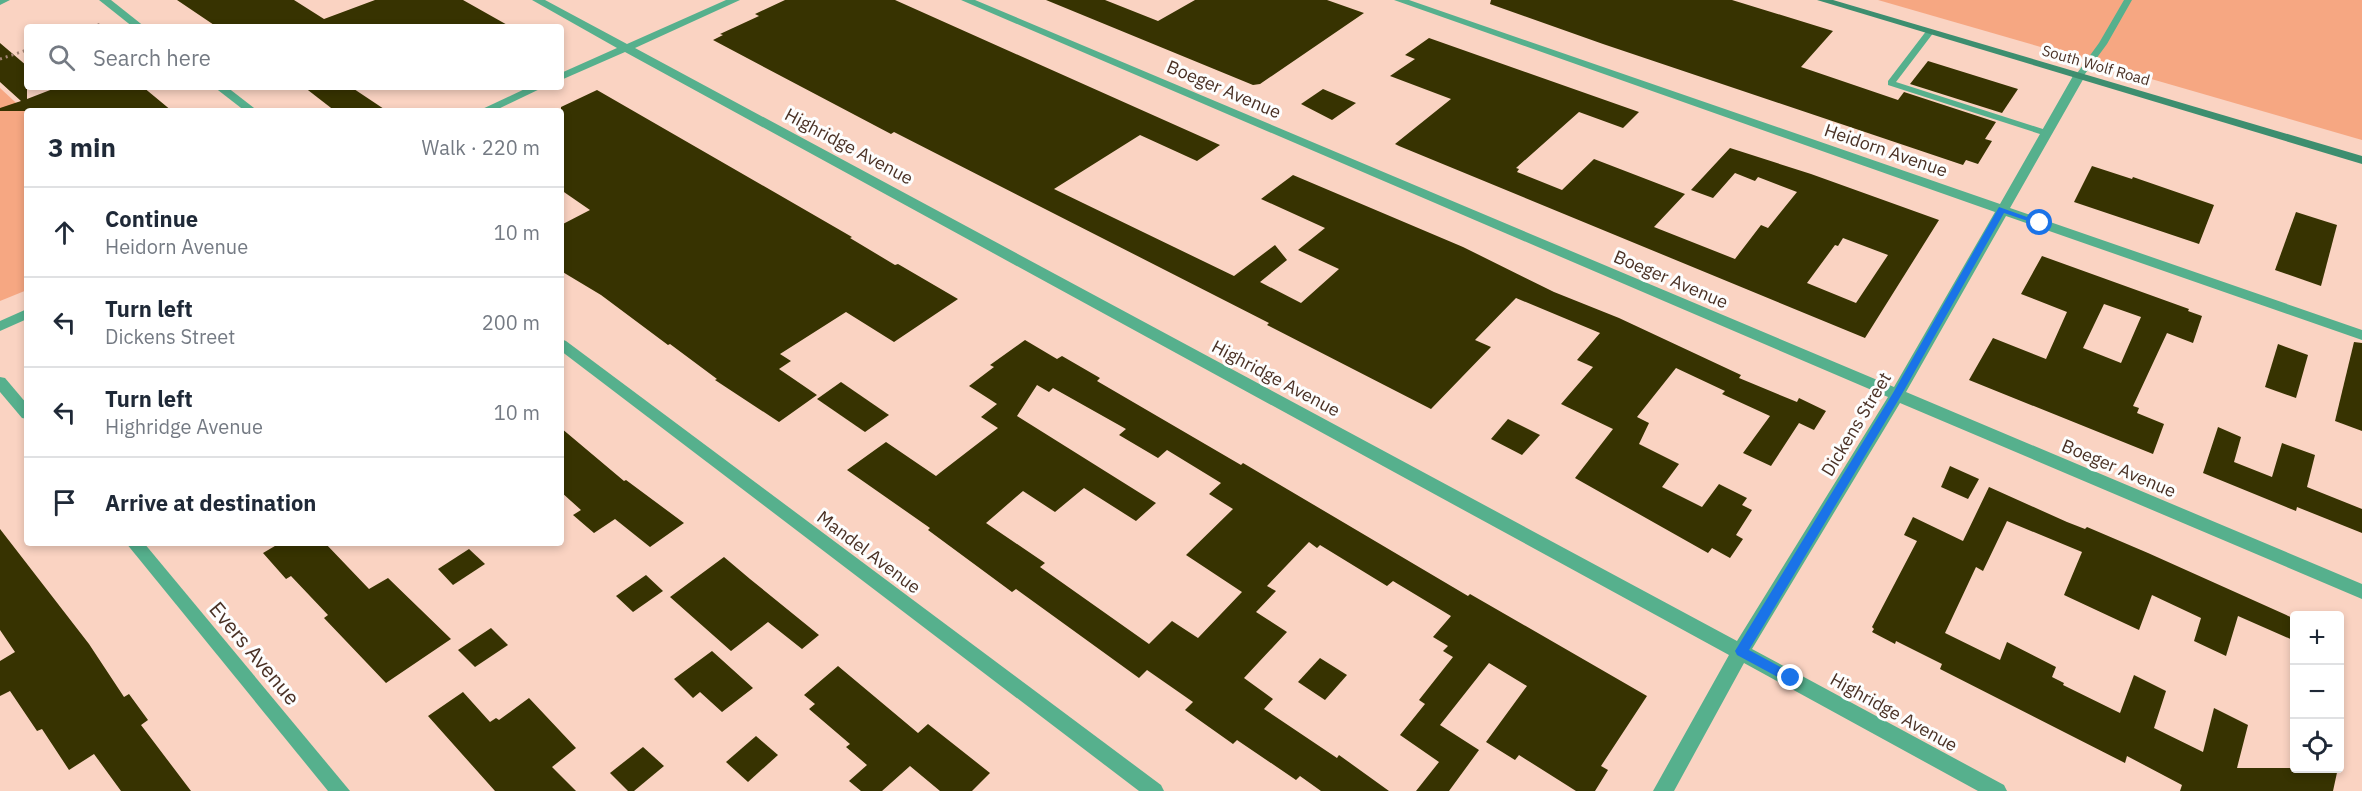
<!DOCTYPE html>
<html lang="en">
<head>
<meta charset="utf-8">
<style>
	:root { --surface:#fff; --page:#f2f2f3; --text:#1f2937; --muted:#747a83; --line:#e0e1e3 }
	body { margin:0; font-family:"IBM Plex Sans",sans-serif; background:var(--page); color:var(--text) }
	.controls { position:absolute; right:18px; bottom:18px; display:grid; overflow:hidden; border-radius:6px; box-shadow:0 3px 9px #0003 }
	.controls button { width:54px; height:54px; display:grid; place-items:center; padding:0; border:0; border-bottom:2px solid var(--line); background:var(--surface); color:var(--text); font:30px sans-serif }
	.stop { position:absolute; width:18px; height:18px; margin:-14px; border:4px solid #1a73e8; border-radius:50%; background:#fff }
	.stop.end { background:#1a73e8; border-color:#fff; box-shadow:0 2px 6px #0008 }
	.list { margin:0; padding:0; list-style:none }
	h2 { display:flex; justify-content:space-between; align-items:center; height:78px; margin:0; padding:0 24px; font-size:26px }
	h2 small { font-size:20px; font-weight:400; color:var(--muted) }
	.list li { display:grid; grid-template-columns:39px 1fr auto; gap:18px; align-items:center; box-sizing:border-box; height:90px; padding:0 24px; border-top:2px solid var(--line) }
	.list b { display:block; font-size:22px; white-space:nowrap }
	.list p { margin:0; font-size:20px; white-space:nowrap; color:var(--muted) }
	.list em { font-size:20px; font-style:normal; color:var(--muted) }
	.icon { flex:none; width:33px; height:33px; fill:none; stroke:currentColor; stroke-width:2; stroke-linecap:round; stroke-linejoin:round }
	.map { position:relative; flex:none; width:2362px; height:791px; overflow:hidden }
	.search { position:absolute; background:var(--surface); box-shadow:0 3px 9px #0003; left:24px; top:24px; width:540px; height:66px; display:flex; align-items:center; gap:15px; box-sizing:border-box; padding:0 21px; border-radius:6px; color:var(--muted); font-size:22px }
	.panel { position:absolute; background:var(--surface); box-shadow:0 3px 9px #0003; left:24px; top:108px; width:540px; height:438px; border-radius:6px }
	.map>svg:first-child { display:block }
	.green { fill:#f6a782 }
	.building { fill:#373301; fill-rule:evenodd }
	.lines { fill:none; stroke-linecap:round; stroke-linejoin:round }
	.path { stroke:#a58576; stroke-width:3; stroke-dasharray:2 4; stroke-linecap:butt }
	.lane { fill:#56b08d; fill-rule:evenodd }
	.street { fill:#56b08d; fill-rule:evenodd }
	.secondary { fill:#3d8e6f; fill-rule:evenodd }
	.route { fill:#1a73e8 }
	.labels { text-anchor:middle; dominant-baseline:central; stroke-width:6; stroke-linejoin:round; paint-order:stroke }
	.far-street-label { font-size:15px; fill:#4a3125; stroke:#fdfdfd }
	.street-label { font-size:18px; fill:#4a3125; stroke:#fdfdfd }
	.near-street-label { font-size:21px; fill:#4a3125; stroke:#fdfdfd }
</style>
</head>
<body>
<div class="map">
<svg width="2362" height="791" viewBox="0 0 2362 791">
	<rect width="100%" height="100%" fill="#fad3c2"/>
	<g class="green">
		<path d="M1878,0H2362V140Z"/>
		<path d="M0,88L27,113V290L0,301Z"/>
	</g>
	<g class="building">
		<path d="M177,0H294L324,19L375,0H463L511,27H217Z"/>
		<path d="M785,0H895L1220,145L1197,161L1140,135L1054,189L1234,276L1275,245L1287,260L1260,282L1301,303L1339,269L1298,250L1325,228L1261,199L1293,175L1463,247L1554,292L1619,318L1741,375L1739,378L1797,402L1799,398L1826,411L1814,430L1799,423L1771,466L1743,453L1770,416L1722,394L1725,391L1676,368L1637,417L1649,423L1639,444L1679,464L1662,487L1702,507L1719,484L1747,498L1742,505L1752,510L1736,535L1743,539L1730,558L1712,548L1708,553L1575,478L1613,429L1561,404L1593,367L1577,360L1600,333L1516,298L1475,340L1491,347L1431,409L1267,325L1269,323L894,132L891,134L713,40L723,35L720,34L759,16L755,14Z"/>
		<path d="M1046,0H1105L1158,21L1195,0H1327L1364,13L1260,84L1253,85Z"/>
		<path d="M1491,0H1732L1833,31L1801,67L1898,100L1904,92L1996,122L1985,139L1992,141L1978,164L1966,160L1963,165L1603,44L1490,4Z"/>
		<path d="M1429,38L1639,112L1623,128L1579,112L1516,168L1519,169L1517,172L1562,190L1594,159L1685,194L1654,227L1735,259L1761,225L1768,228L1797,192L1758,177L1755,181L1735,173L1713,198L1691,190L1730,148L1811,174L1939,220L1865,338L1399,146L1395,144L1451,99L1390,76L1415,59L1405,55ZM1843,238L1888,255L1856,303L1807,283L1835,245L1838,246Z"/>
		<path d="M0,43L27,66V99L58,87H143L172,111H0V108L21,101L0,82Z"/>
		<path d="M1928,61L2018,89L2002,113L1910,84Z"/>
		<path d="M304,87H351L387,111H335Z"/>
		<path d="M1323,89L1356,103L1332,120L1301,104Z"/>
		<path d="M597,90L852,237L850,238L895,265L898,264L958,299L894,342L846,312L780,354L791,361L779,369L817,395L779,422L715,380L717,379L670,344L668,345L601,295L561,271V225L590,210L561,190V107Z"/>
		<path d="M2092,166L2132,179L2133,177L2214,205L2199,244L2074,202Z"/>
		<path d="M2296,212L2337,225L2321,286L2275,270Z"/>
		<path d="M2042,256L2189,309L2188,311L2202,316L2193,343L2167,333L2133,406L2139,408L2137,413L2164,424L2153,454L1969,380L1993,338L2046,359L2067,312L2021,294ZM2104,304L2141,317L2121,363L2083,348Z"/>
		<path d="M1025,340L1057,359L1062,356L1100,378L1097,381L1241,465L1243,463L1468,596L1470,594L1647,696L1601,766L1608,770L1595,791H1576L1519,755L1515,760L1486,742L1527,686L1489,663L1440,725L1479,750L1449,791H1416L1439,762L1400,735L1425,704L1419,700L1453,657L1443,651L1448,646L1433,637L1451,616L1393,581L1387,586L1320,545L1317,548L1309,542L1267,586L1276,591L1256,612L1287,632L1244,678L1273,699L1264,709L1337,758L1339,755L1389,791H1321L1300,776L1296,780L1237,740L1233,744L1185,710L1193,702L1147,670L1139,678L1016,589L1012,592L928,530L930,528L847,470L886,442L936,476L941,472L998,428L981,417L997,404L969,386L994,367L990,365ZM1037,385L1049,392L1053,388L1126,429L1119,435L1158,458L1167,450L1221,483L1209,494L1233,509L1186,555L1242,592L1198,638L1172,621L1149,644L1040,567L1045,563L986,523L1023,491L1055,512L1084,488L1136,521L1156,503L1017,416Z"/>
		<path d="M2354,342L2362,343V431L2335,421Z"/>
		<path d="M2278,344L2308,355L2296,398L2265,387Z"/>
		<path d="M841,382L889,415L865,432L817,399Z"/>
		<path d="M1508,419L1540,435L1522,455L1491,439Z"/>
		<path d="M2218,427L2241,437L2234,462L2272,477L2282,443L2315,455L2307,487L2362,509V533L2297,507L2296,511L2203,473Z"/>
		<path d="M561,428L624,481L626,480L684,523L650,547L615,519L594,533L573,515L581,510L561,492Z"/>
		<path d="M1950,466L1979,479L1968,499L1941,487Z"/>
		<path d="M1989,487L2067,522L2085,529L2087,527L2148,553L2295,619V641L2238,616L2226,656L2194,641L2201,618L2152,595L2139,630L2064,595L2082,552L2007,521L1983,571L1976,567L1945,633L2000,660L2007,642L2056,667L2052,677L2064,683L2063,685L2120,713L2134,675L2166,691L2154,728L2203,752L2214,708L2248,725L2237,768H2338L2333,791H2180L2182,785L2127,756L2125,763L1940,669L1942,664L1896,641L1895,644L1872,632L1874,629L1872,627L1917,541L1904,535L1913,517L1963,541Z"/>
		<path d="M0,529L89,644L124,697L129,694L148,720L141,725L191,791H121L94,754L69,770L42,729L37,731L10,691L0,696V661L15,652L0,630Z"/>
		<path d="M280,543H325L369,589L388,578L451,639L386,683L324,618L328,615L291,576L286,579L263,553Z"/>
		<path d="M469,549L485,564L453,585L438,569Z"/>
		<path d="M724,557L750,579L819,635L802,649L768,622L731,651L670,597Z"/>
		<path d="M646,575L663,591L633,612L616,596Z"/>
		<path d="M491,628L508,645L475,667L458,650Z"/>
		<path d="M712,651L753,688L722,712L700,692L693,698L674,679Z"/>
		<path d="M1320,658L1347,675L1325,700L1298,682Z"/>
		<path d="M838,666L918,733L928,724L990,773L972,791H940L910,766L882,791H861L849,781L867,765L846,747L850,744L809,709L815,704L804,695Z"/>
		<path d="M463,692L490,722L496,718L499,720L529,698L576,748L552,767L576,791H495L428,716Z"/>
		<path d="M756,736L778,755L748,782L726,762Z"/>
		<path d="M643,747L664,766L634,791H628L610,773Z"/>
	</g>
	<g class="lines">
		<g class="path">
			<path d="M92,27L101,24"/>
			<path d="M0,59L27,50"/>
		</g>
		<g class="lane">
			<path d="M2124,0H2132L2107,44L2082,78H2076L2075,76L2099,43Z"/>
			<path d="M1927,30L1934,32L1896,82L2049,131V135H2043L1888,85V81Z"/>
		</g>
		<g class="street">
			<path d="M0,0H10L0,5Z"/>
			<path d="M99,0H111L145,27H133Z"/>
			<path d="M532,0H545L627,44L726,0H740L635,48L1737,641L1888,397L961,0H975L1894,387L1995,212L1394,0H1409L2000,204L2073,76L2079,73L2083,74L2085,76L2010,208L2362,330V340L2006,216L1906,392L2362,584V599L1900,403L1752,649L2004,785L2007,791H1978L1744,663L1674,791H1653L1729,655L625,52L561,80V73L617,48Z"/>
			<path d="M214,87H227L258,111H245Z"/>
			<path d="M529,87H544L494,111H478Z"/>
			<path d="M27,309V319L0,331V321Z"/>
			<path d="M561,339L566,341L1161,785L1164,791H1139L561,351Z"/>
			<path d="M0,377L5,378L27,404V419L22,418L0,392Z"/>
			<path d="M126,543H144L350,791H328Z"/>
		</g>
		<path class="secondary" d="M1817,0H1833L2362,156V164Z"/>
	</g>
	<path class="route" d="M1999,207L2044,223L2040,225L2004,213L1902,394L1749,650L1795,675V682H1787L1737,655L1735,651L1893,393Z"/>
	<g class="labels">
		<g class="far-street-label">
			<text transform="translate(2096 65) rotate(16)">South Wolf Road</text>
		</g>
		<g class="street-label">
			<text transform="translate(1224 89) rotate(23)">Boeger Avenue</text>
			<text transform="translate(849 146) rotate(28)">Highridge Avenue</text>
			<text transform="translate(1886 150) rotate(19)">Heidorn Avenue</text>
			<text transform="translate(1671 279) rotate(23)">Boeger Avenue</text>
			<text transform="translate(1276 378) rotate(28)">Highridge Avenue</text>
			<text transform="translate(1856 424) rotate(-59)">Dickens Street</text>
			<text transform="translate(2119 468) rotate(23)">Boeger Avenue</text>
			<text transform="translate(869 552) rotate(37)">Mandel Avenue</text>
			<text transform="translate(1894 712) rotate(29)">Highridge Avenue</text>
		</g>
		<g class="near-street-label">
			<text transform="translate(255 653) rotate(50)">Evers Avenue</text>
		</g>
	</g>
</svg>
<div class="controls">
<button>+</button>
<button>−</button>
<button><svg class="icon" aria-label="locate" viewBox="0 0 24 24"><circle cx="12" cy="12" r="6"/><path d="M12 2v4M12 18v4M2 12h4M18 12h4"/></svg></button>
</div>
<div class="stop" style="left:2040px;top:223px"></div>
<div class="stop end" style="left:1791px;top:678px"></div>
<div class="search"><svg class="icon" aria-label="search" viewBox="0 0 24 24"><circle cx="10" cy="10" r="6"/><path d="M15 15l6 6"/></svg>Search here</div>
<section class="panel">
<h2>3 min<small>Walk · 220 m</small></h2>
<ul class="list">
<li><svg class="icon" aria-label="ahead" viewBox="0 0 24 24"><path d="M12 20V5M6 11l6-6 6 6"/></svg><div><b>Continue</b><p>Heidorn Avenue</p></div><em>10 m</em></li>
<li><svg class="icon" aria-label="left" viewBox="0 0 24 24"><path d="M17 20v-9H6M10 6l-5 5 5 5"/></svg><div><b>Turn left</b><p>Dickens Street</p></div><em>200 m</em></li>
<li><svg class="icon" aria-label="left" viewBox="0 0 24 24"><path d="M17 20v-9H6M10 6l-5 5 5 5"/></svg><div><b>Turn left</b><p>Highridge Avenue</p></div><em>10 m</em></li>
<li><svg class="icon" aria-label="arrive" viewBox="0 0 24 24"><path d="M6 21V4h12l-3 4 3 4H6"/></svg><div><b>Arrive at destination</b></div></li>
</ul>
</section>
</div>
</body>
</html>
